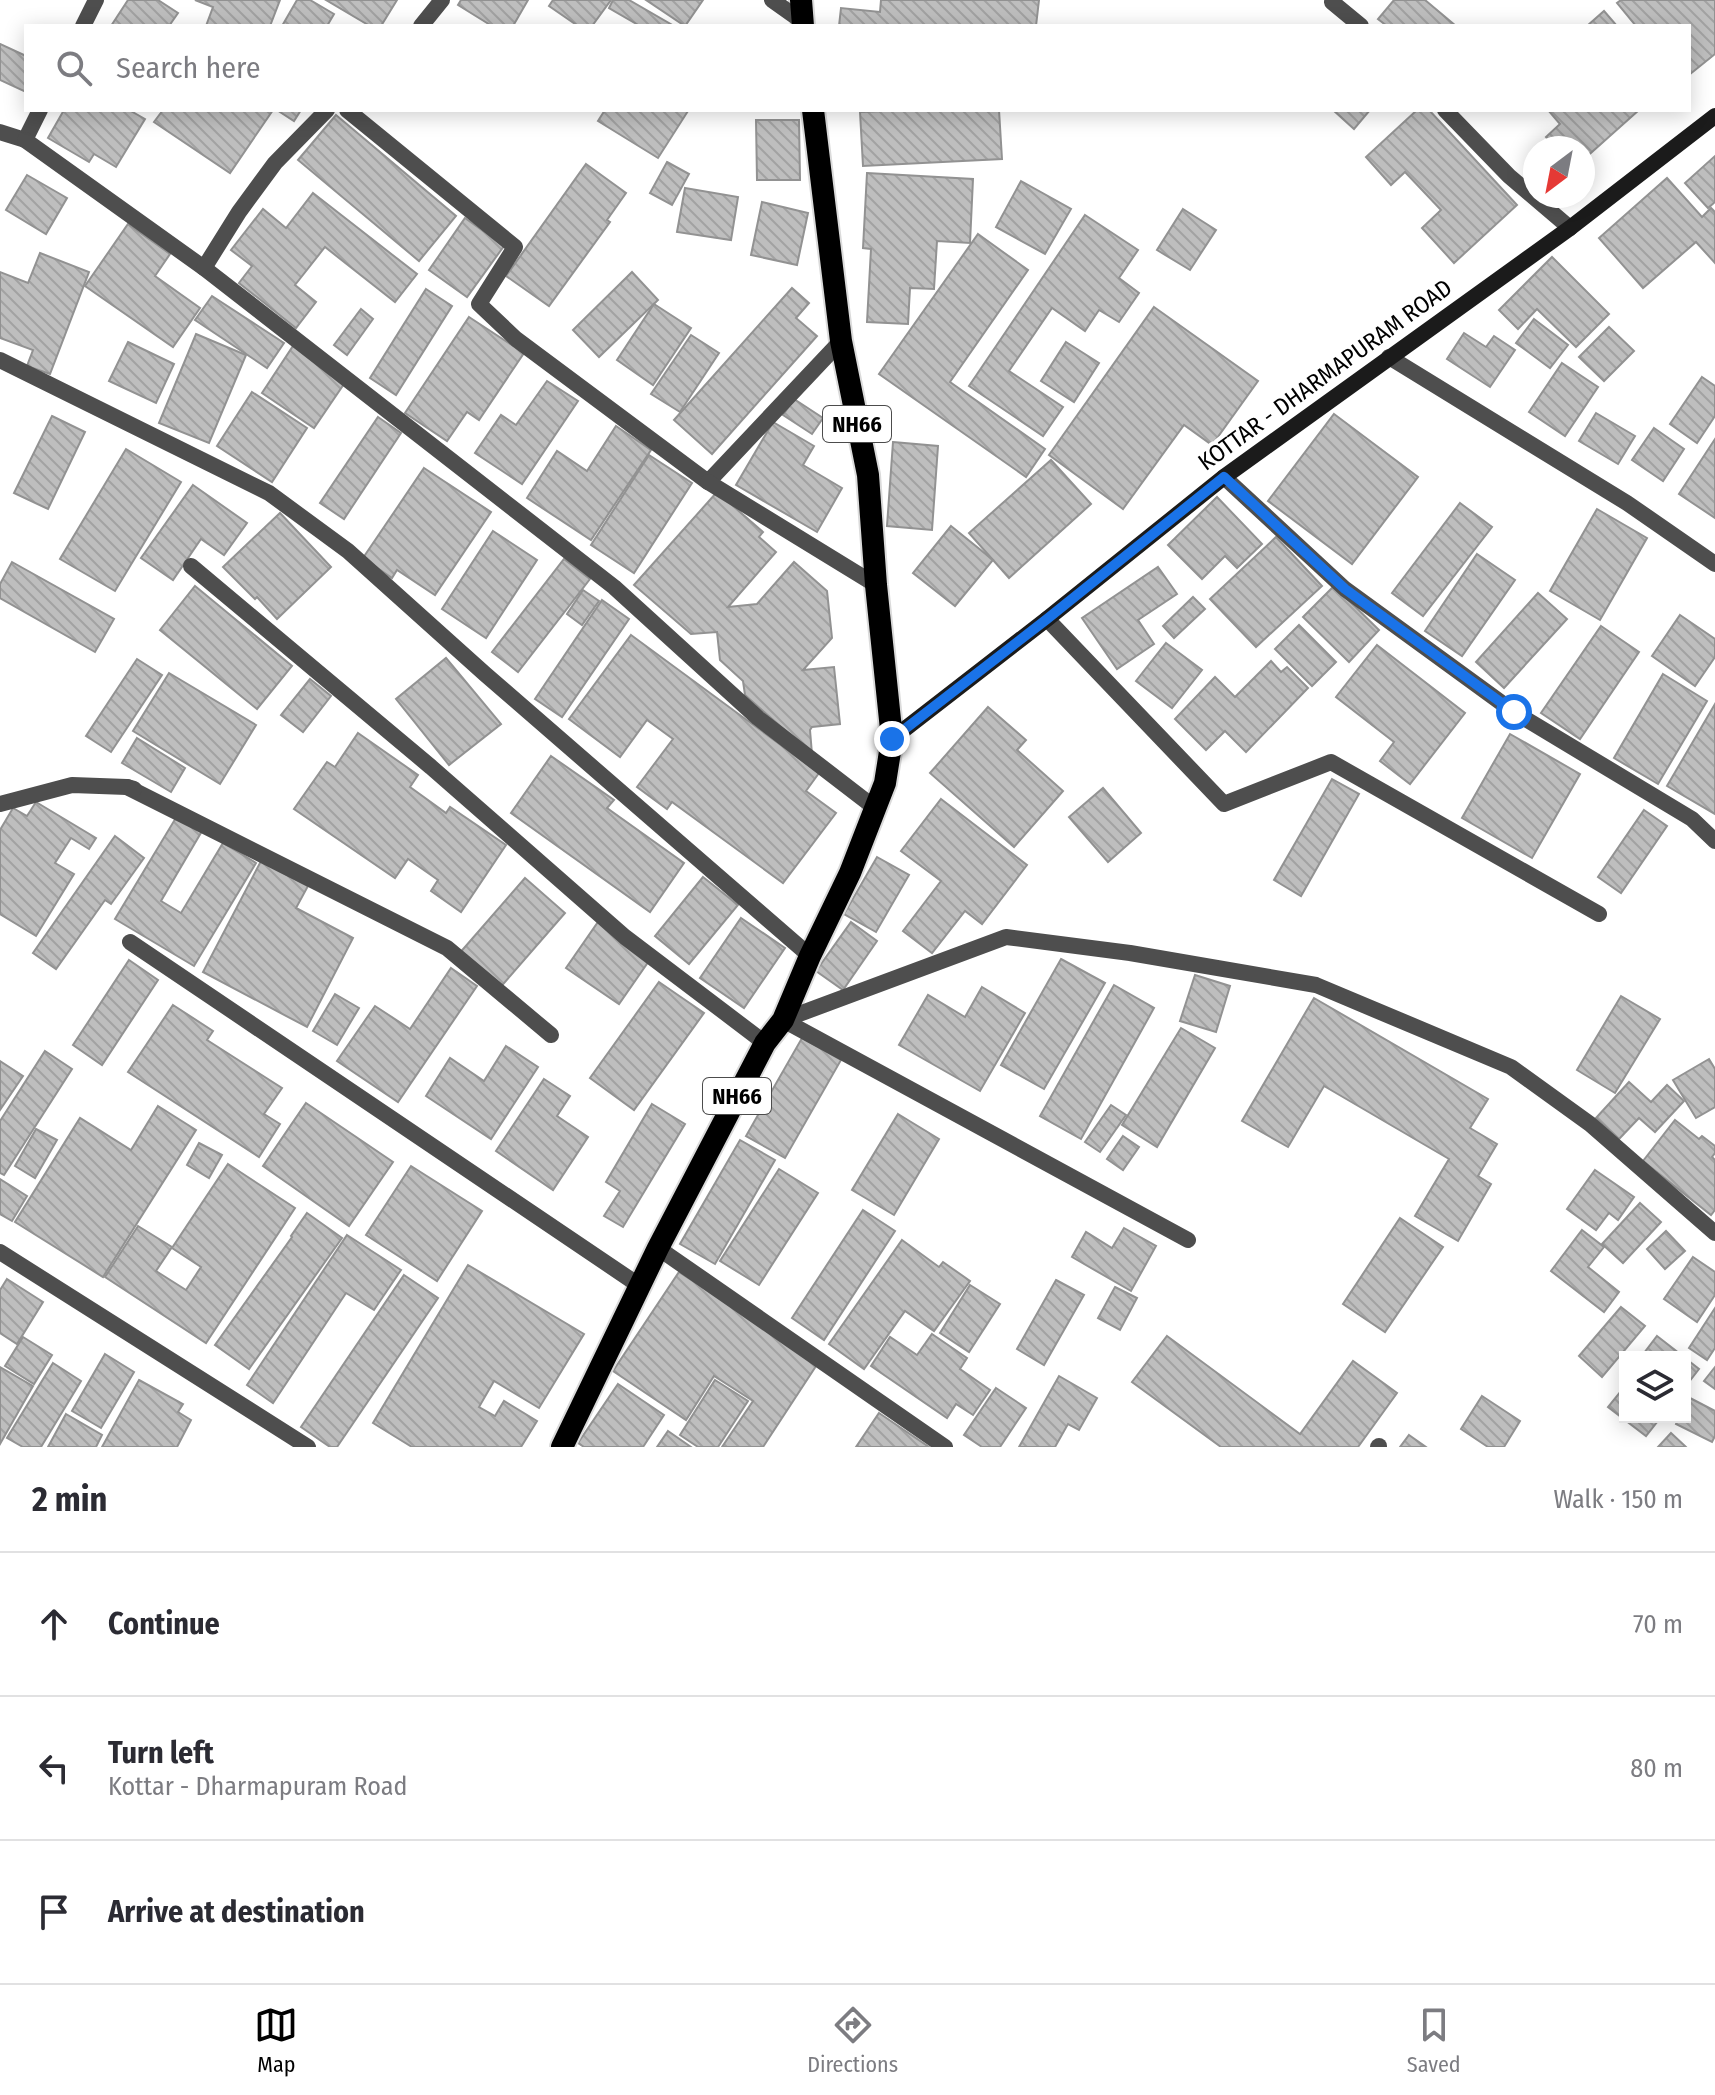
<!DOCTYPE html>
<html lang="en">
<head>
<meta charset="utf-8">
<style>
	:root { --surface:#fff; --page:#f2f2f3; --text:#2b2b33; --muted:#7c7c81; --line:#e1e1e2; --accent:#000 }
	body { margin:0; font-family:"Fira Sans Condensed",sans-serif; background:var(--page); color:var(--text) }
	.controls { position:absolute; right:24px; bottom:24px; display:grid; overflow:hidden; border-radius:0px; box-shadow:0 4px 20px #0003 }
	.controls button { width:72px; height:72px; display:grid; place-items:center; padding:0; border:0; border-bottom:2px solid var(--line); background:var(--surface); color:var(--text); font:40px sans-serif }
	.compass { position:absolute; left:1523px; top:136px; width:72px; height:72px; border-radius:50%; background:var(--surface); box-shadow:0 4px 20px #0003; rotate:212deg }
	.stop { position:absolute; width:24px; height:24px; margin:-18px; border:6px solid #1a73e8; border-radius:50%; background:#fff }
	.stop.end { background:#1a73e8; border-color:#fff; box-shadow:0 2px 8px #0008 }
	.list { margin:0; padding:0; list-style:none }
	h2 { display:flex; justify-content:space-between; align-items:center; height:104px; margin:0; padding:0 32px; font-size:34px }
	h2 small { font-size:26px; font-weight:400; color:var(--muted) }
	.list li { display:grid; grid-template-columns:52px 1fr auto; gap:24px; align-items:center; box-sizing:border-box; height:144px; padding:0 32px; border-top:2px solid var(--line) }
	.list b { display:block; font-size:30px; white-space:nowrap }
	.list p { margin:0; font-size:26px; white-space:nowrap; color:var(--muted) }
	.list em { font-size:26px; font-style:normal; color:var(--muted) }
	.icon { flex:none; width:44px; height:44px; fill:none; stroke:currentColor; stroke-width:2; stroke-linecap:round; stroke-linejoin:round }
	.map { position:relative; flex:none; width:1715px; height:1447px; overflow:hidden }
	.search { position:absolute; background:var(--surface); box-shadow:0 4px 20px #0003; left:24px; right:24px; top:24px; height:88px; display:flex; align-items:center; gap:20px; box-sizing:border-box; padding:0 28px; border-radius:0px; color:var(--muted); font-size:30px }
	.sheet { height:536px; background:var(--surface) }
	nav { display:flex; justify-content:space-around; align-items:center; box-sizing:border-box; height:112px; border-top:2px solid var(--line); background:var(--surface); font-size:22px; color:var(--muted) }
	nav a { display:grid; justify-items:center; gap:4px }
	nav .on { color:var(--accent) }
	.map>svg:first-child { display:block }
	.building { fill:url(#building-back-hatch); stroke:#929292; stroke-width:2 }
	.lines { fill:none; stroke-linecap:round; stroke-linejoin:round }
	.trunk-casing { stroke:#dbdbdb; stroke-width:26 }
	.minor { stroke:#4e4e4e; stroke-width:16 }
	.tertiary { stroke:#4e4e4e; stroke-width:16 }
	.secondary { stroke:#1b1b1b; stroke-width:16 }
	.trunk { stroke:#000; stroke-width:22 }
	.route { stroke:#1a73e8; stroke-width:10 }
	.labels { text-anchor:middle; dominant-baseline:central; stroke-width:8; stroke-linejoin:round; paint-order:stroke }
	.shield { fill:#fff; stroke:#4c4c4c; stroke-width:2 }
	.shield-label { font-size:22px; font-weight:bold; fill:#000 }
	.street-label { font-size:24px; fill:#000; stroke:#fff }
</style>
</head>
<body>
<div class="map">
<svg width="1715" height="1447" viewBox="0 0 1715 1447">
	<defs>
		<pattern id="building-back-hatch" width="6" height="6" patternUnits="userSpaceOnUse" patternTransform="scale(2)"><rect width="6" height="6" fill="#bebebe"/><path d="M-1 5l2 2M0 0l6 6M5-1l2 2" fill="none" stroke="#a2a2a2"/></pattern>
	</defs>
	<rect width="100%" height="100%" fill="#fff"/>
	<g class="building">
		<path d="M128,0H158L178,13L169,26H111Z"/>
		<path d="M195,0H280L270,26H206L213,7Z"/>
		<path d="M297,0H310L334,14L327,26H282Z"/>
		<path d="M326,0H397L381,26H370Z"/>
		<path d="M461,0H528L513,26H492L458,5Z"/>
		<path d="M553,0H611L592,26H578L549,6Z"/>
		<path d="M613,0H629L674,26H640L609,8Z"/>
		<path d="M646,0H703L685,26Z"/>
		<path d="M881,0H1039L1036,26H839L841,8L880,12Z"/>
		<path d="M1394,0H1425L1456,26H1387L1378,19Z"/>
		<path d="M1621,0H1715V54L1689,75V26H1636L1617,3Z"/>
		<path d="M1604,11L1617,26H1587Z"/>
		<path d="M0,44L26,56V92L0,80Z"/>
		<path d="M64,110H129L145,119L116,167L94,154L89,162L48,138Z"/>
		<path d="M163,110H273L230,173L154,122Z"/>
		<path d="M277,110H301L294,121Z"/>
		<path d="M605,110H687L688,111L658,158L598,121Z"/>
		<path d="M906,110H999L1002,159L863,166L860,112Z"/>
		<path d="M1333,110H1370L1354,129Z"/>
		<path d="M1417,110H1429L1517,205L1454,263L1422,228L1441,210L1405,172L1391,185L1366,157Z"/>
		<path d="M1548,110H1639L1583,160V148H1556L1546,137L1560,124Z"/>
		<path d="M336,115L456,216L419,261L298,160Z"/>
		<path d="M756,120H799L800,180H757Z"/>
		<path d="M1715,156V202L1708,208L1685,183Z"/>
		<path d="M667,162L689,174L672,205L650,193Z"/>
		<path d="M586,164L626,193L607,220L610,222L549,306L506,276Z"/>
		<path d="M867,173L973,179L970,243L937,241L934,289L910,288L908,324L867,322L871,249L863,248Z"/>
		<path d="M27,175L67,198L46,234L6,210Z"/>
		<path d="M1667,178L1702,217L1711,208L1715,212V263L1696,242L1643,288L1599,238Z"/>
		<path d="M1021,181L1071,209L1045,254L996,227Z"/>
		<path d="M685,188L738,197L731,240L677,232Z"/>
		<path d="M313,193L417,274L395,302L325,247L295,285L316,302L296,328L239,283L252,266L231,250L263,209L286,228Z"/>
		<path d="M762,202L808,213L797,265L751,255Z"/>
		<path d="M1183,209L1216,230L1190,270L1157,250Z"/>
		<path d="M1085,215L1138,250L1119,278L1139,293L1119,322L1099,310L1085,331L1052,308L1009,371L1063,407L1043,436L969,386Z"/>
		<path d="M465,218L504,246L467,297L429,270Z"/>
		<path d="M128,224L170,254L155,276L200,308L173,347L85,286Z"/>
		<path d="M978,234L1028,270L950,382L1045,449L1026,477L879,374Z"/>
		<path d="M40,253L89,272L50,374L27,366L33,350L0,338V272L28,283Z"/>
		<path d="M1552,257L1609,314L1576,347L1537,309L1518,329L1499,310Z"/>
		<path d="M632,272L658,300L599,357L573,330Z"/>
		<path d="M792,288L809,303L796,318L817,336L712,454L674,420Z"/>
		<path d="M426,289L452,306L396,395L370,378Z"/>
		<path d="M212,296L284,343L267,368L195,320Z"/>
		<path d="M654,304L691,328L653,385L617,360Z"/>
		<path d="M1154,307L1258,381L1212,445L1184,425L1123,509L1049,455Z"/>
		<path d="M361,309L373,319L347,355L334,345Z"/>
		<path d="M469,317L524,353L479,420L467,412L447,441L405,413Z"/>
		<path d="M1534,319L1568,345L1550,368L1516,343Z"/>
		<path d="M1609,327L1634,351L1604,381L1579,357Z"/>
		<path d="M1464,333L1486,347L1494,336L1515,350L1490,387L1447,359Z"/>
		<path d="M196,334L246,355L209,443L159,423Z"/>
		<path d="M691,335L719,353L680,412L651,394Z"/>
		<path d="M128,342L174,364L156,403L109,381Z"/>
		<path d="M1066,342L1099,363L1074,402L1041,381Z"/>
		<path d="M293,346L346,381L314,428L262,393Z"/>
		<path d="M1562,363L1598,387L1565,436L1529,412Z"/>
		<path d="M1702,377L1715,386V416L1697,443L1670,424Z"/>
		<path d="M547,381L578,401L522,484L475,453L501,415L516,425Z"/>
		<path d="M252,392L307,428L272,482L217,446Z"/>
		<path d="M794,399L823,418L812,434L783,415Z"/>
		<path d="M1596,413L1635,436L1618,464L1579,441Z"/>
		<path d="M1334,414L1418,477L1352,564L1268,501Z"/>
		<path d="M52,416L85,432L48,509L14,493Z"/>
		<path d="M378,417L401,433L344,519L320,503Z"/>
		<path d="M773,422L814,446L803,465L842,488L817,532L736,485Z"/>
		<path d="M616,426L651,450L591,540L527,498L557,451L587,471Z"/>
		<path d="M1654,428L1684,449L1663,481L1632,460Z"/>
		<path d="M1715,439V518L1679,494Z"/>
		<path d="M893,442L938,446L932,530L887,526Z"/>
		<path d="M126,449L181,482L115,591L60,559Z"/>
		<path d="M649,455L692,483L634,573L591,545Z"/>
		<path d="M1051,460L1091,504L1009,578L969,533Z"/>
		<path d="M424,468L491,512L435,595L397,570L392,578L363,558Z"/>
		<path d="M193,485L247,523L224,555L201,539L173,580L141,558Z"/>
		<path d="M717,492L763,532L759,537L776,552L728,607L757,604L794,562L827,591L832,638L803,670L834,667L840,724L812,727L810,730L812,754L745,695L743,681L720,660L717,632L691,634L634,585Z"/>
		<path d="M1217,497L1262,544L1237,568L1225,556L1202,579L1168,545Z"/>
		<path d="M1460,503L1492,527L1423,616L1392,593Z"/>
		<path d="M1597,509L1647,538L1600,620L1550,591Z"/>
		<path d="M280,513L331,567L277,619L257,597L255,599L223,567Z"/>
		<path d="M951,526L993,560L955,606L913,573Z"/>
		<path d="M493,531L537,560L486,638L442,609Z"/>
		<path d="M1276,537L1322,586L1256,647L1210,599Z"/>
		<path d="M1477,554L1515,580L1462,656L1425,631Z"/>
		<path d="M564,559L590,579L518,672L492,652Z"/>
		<path d="M12,562L114,619L95,652L0,598V584Z"/>
		<path d="M1158,567L1177,594L1138,620L1154,644L1117,669L1082,618Z"/>
		<path d="M195,586L292,666L257,709L160,630Z"/>
		<path d="M1334,586L1379,630L1349,662L1303,617Z"/>
		<path d="M583,590L599,601L582,625L567,614Z"/>
		<path d="M1538,593L1567,619L1504,688L1476,662Z"/>
		<path d="M1193,597L1205,609L1174,638L1163,626Z"/>
		<path d="M602,600L629,619L562,717L535,699Z"/>
		<path d="M1680,615L1715,639V657L1695,686L1652,656Z"/>
		<path d="M1299,625L1336,662L1312,686L1275,649Z"/>
		<path d="M1601,626L1639,652L1580,739L1541,713Z"/>
		<path d="M631,635L819,773L806,791L836,813L783,883L672,802L667,809L637,787L673,739L647,720L620,757L569,719Z"/>
		<path d="M1166,643L1202,670L1172,708L1136,681Z"/>
		<path d="M1377,645L1465,713L1410,784L1380,761L1394,742L1336,697Z"/>
		<path d="M446,658L501,724L449,765L396,699Z"/>
		<path d="M137,659L162,675L111,752L86,736Z"/>
		<path d="M1271,661L1281,672L1287,667L1308,688L1246,752L1225,731L1206,750L1175,719L1215,677L1235,697Z"/>
		<path d="M169,673L256,725L220,784L133,731Z"/>
		<path d="M1663,674L1707,701L1658,784L1614,758Z"/>
		<path d="M310,679L331,696L303,732L281,715Z"/>
		<path d="M1715,704V814L1667,786Z"/>
		<path d="M988,707L1026,740L1017,750L1063,791L1014,847L930,773Z"/>
		<path d="M358,733L418,775L410,787L446,813L450,807L506,845L461,912L431,891L438,880L408,859L395,878L294,809L327,762L335,767Z"/>
		<path d="M1510,734L1580,774L1532,858L1462,818Z"/>
		<path d="M137,738L185,768L171,792L122,763Z"/>
		<path d="M551,756L614,800L607,808L684,863L650,912L511,813Z"/>
		<path d="M1332,779L1359,794L1301,896L1274,880Z"/>
		<path d="M1103,788L1141,833L1108,862L1069,817Z"/>
		<path d="M941,799L1027,865L982,924L965,911L932,953L903,931L941,881L901,851Z"/>
		<path d="M36,802L96,838L89,849L71,838L55,863L74,874L36,936L0,914V830L13,808L27,816Z"/>
		<path d="M1644,810L1667,826L1621,893L1598,877Z"/>
		<path d="M177,816L202,831L161,901L181,913L223,843L256,863L194,966L115,919Z"/>
		<path d="M115,836L144,858L111,904L105,900L56,969L33,953Z"/>
		<path d="M877,857L909,875L876,932L844,914Z"/>
		<path d="M261,861L308,886L296,908L353,938L307,1027L203,972Z"/>
		<path d="M703,877L738,905L689,964L655,936Z"/>
		<path d="M525,878L565,913L498,990L458,955Z"/>
		<path d="M741,918L785,948L744,1008L700,978Z"/>
		<path d="M598,922L651,958L619,1004L566,968Z"/>
		<path d="M851,922L877,941L843,990L816,971Z"/>
		<path d="M1061,959L1105,983L1044,1089L1001,1065Z"/>
		<path d="M129,960L158,980L102,1065L73,1045Z"/>
		<path d="M451,968L477,986L398,1102L337,1061L375,1006L410,1029Z"/>
		<path d="M1195,975L1230,986L1216,1032L1180,1021Z"/>
		<path d="M659,982L704,1013L634,1110L590,1078Z"/>
		<path d="M1114,985L1154,1008L1081,1139L1040,1116Z"/>
		<path d="M982,987L1025,1013L980,1091L899,1045L928,995L965,1017Z"/>
		<path d="M335,994L359,1008L337,1045L313,1031Z"/>
		<path d="M1621,996L1660,1019L1615,1093L1577,1070Z"/>
		<path d="M1314,998L1488,1099L1470,1128L1497,1144L1478,1176L1491,1184L1458,1241L1415,1216L1449,1159L1324,1086L1288,1147L1242,1121Z"/>
		<path d="M173,1005L213,1031L207,1040L282,1088L264,1114L280,1124L259,1157L128,1072Z"/>
		<path d="M1181,1028L1215,1048L1157,1147L1122,1125Z"/>
		<path d="M802,1038L841,1060L785,1158L746,1136Z"/>
		<path d="M506,1046L538,1067L491,1139L426,1096L450,1058L484,1081Z"/>
		<path d="M45,1051L72,1069L4,1175L0,1173V1121Z"/>
		<path d="M1709,1059L1715,1069V1107L1696,1118L1673,1080Z"/>
		<path d="M0,1061L23,1076L0,1110Z"/>
		<path d="M544,1079L570,1096L557,1116L588,1137L553,1190L496,1151Z"/>
		<path d="M1629,1082L1651,1102L1667,1085L1684,1101L1655,1132L1639,1118L1619,1139L1596,1118Z"/>
		<path d="M306,1103L393,1162L349,1226L263,1166Z"/>
		<path d="M652,1104L685,1124L623,1227L604,1216L620,1191L606,1182Z"/>
		<path d="M1111,1105L1126,1115L1100,1152L1085,1142Z"/>
		<path d="M158,1106L196,1130L103,1277L15,1222L80,1118L131,1150Z"/>
		<path d="M898,1114L939,1139L894,1215L852,1190Z"/>
		<path d="M1675,1120L1699,1139L1702,1136L1715,1146V1153L1712,1157L1715,1160V1210L1711,1215L1643,1161Z"/>
		<path d="M36,1129L57,1140L35,1178L15,1166Z"/>
		<path d="M1123,1136L1139,1147L1123,1170L1107,1159Z"/>
		<path d="M740,1140L775,1160L715,1264L680,1244Z"/>
		<path d="M199,1143L222,1155L209,1178L187,1165Z"/>
		<path d="M228,1164L295,1208L206,1343L105,1277L138,1226L172,1247L156,1271L186,1290L201,1267L172,1248Z"/>
		<path d="M411,1166L482,1211L437,1281L366,1235Z"/>
		<path d="M779,1169L818,1193L759,1285L720,1261Z"/>
		<path d="M1595,1170L1634,1197L1618,1220L1609,1213L1596,1230L1567,1209Z"/>
		<path d="M0,1179L27,1196L12,1221L0,1214Z"/>
		<path d="M1640,1203L1661,1222L1623,1263L1602,1244Z"/>
		<path d="M863,1210L895,1231L824,1340L792,1318Z"/>
		<path d="M307,1213L342,1238L249,1369L215,1345L292,1237L291,1236Z"/>
		<path d="M1400,1218L1443,1247L1385,1332L1343,1304Z"/>
		<path d="M1124,1228L1156,1246L1131,1291L1072,1257L1086,1232L1112,1248Z"/>
		<path d="M1582,1230L1604,1247L1588,1267L1619,1292L1604,1312L1551,1271Z"/>
		<path d="M1666,1231L1685,1251L1665,1269L1647,1249Z"/>
		<path d="M347,1235L401,1270L374,1310L346,1293L273,1403L247,1385Z"/>
		<path d="M902,1240L939,1267L943,1262L970,1281L934,1331L905,1311L864,1369L829,1344Z"/>
		<path d="M1693,1257L1715,1272V1295L1697,1322L1664,1299Z"/>
		<path d="M468,1265L584,1334L539,1408L494,1381L479,1407L495,1416L504,1401L537,1421L521,1447H412L373,1423Z"/>
		<path d="M679,1272L818,1363L763,1447H722L753,1401L714,1376L686,1420L613,1371Z"/>
		<path d="M404,1275L438,1298L337,1447H330L301,1427Z"/>
		<path d="M7,1279L43,1302L17,1344L0,1333V1290Z"/>
		<path d="M1056,1280L1084,1295L1044,1365L1017,1349Z"/>
		<path d="M970,1285L1000,1304L969,1352L940,1333Z"/>
		<path d="M1115,1287L1137,1298L1120,1330L1098,1318Z"/>
		<path d="M1621,1307L1645,1326L1602,1377L1579,1356Z"/>
		<path d="M1715,1308V1348L1707,1360L1689,1348Z"/>
		<path d="M932,1334L967,1358L960,1369L990,1390L973,1415L956,1404L947,1418L871,1366L890,1337L917,1355Z"/>
		<path d="M1167,1336L1300,1434L1353,1361L1397,1393L1358,1447H1221L1132,1382Z"/>
		<path d="M1657,1336L1684,1357H1641Z"/>
		<path d="M23,1337L52,1355L34,1384L5,1366Z"/>
		<path d="M105,1354L134,1372L101,1428L72,1411Z"/>
		<path d="M1685,1358L1699,1369L1685,1387Z"/>
		<path d="M53,1363L81,1381L41,1447H23L7,1438Z"/>
		<path d="M0,1367L33,1386L0,1444Z"/>
		<path d="M1715,1367V1389L1704,1381Z"/>
		<path d="M1059,1376L1097,1398L1079,1430L1068,1424L1055,1447H1019Z"/>
		<path d="M139,1380L183,1404L178,1412L191,1420L177,1447H102Z"/>
		<path d="M715,1380L748,1401L718,1447H698L680,1435Z"/>
		<path d="M618,1384L664,1415L643,1447H584L578,1443Z"/>
		<path d="M1625,1386V1417H1661L1646,1436L1608,1407Z"/>
		<path d="M996,1388L1026,1408L1000,1447H982L964,1435Z"/>
		<path d="M1482,1396L1520,1421L1504,1447H1488L1461,1429Z"/>
		<path d="M1690,1398L1715,1411V1436L1712,1442L1676,1424L1679,1417H1685V1406Z"/>
		<path d="M879,1413L929,1447H856Z"/>
		<path d="M66,1414L102,1435L96,1447H48Z"/>
		<path d="M668,1431L691,1447H657Z"/>
		<path d="M1671,1433L1686,1447H1658Z"/>
		<path d="M1409,1435L1426,1447H1400Z"/>
	</g>
	<g class="lines">
		<g class="trunk-casing">
			<g id="trunk">
				<path d="M801,0L803,26"/>
				<path d="M562,1447L658,1248L765,1043L783,1020L810,956L850,873L885,783L892,739L876,585L868,475L841,341L813,110"/>
			</g>
		</g>
		<g class="minor">
			<path d="M772,0L803,22"/>
			<path d="M1332,2L1361,26"/>
			<path d="M83,26L96,0"/>
			<path d="M421,26L442,0"/>
			<path d="M347,110L515,247L479,304L516,339L708,482L841,341"/>
			<path d="M1445,110L1509,176L1570,228"/>
			<path d="M0,132L25,140L40,110"/>
			<path d="M25,140L204,268L614,587L758,718L875,808"/>
			<path d="M204,268L239,212L275,163L327,110"/>
			<path d="M1389,357L1627,503L1715,564"/>
			<path d="M0,360L269,493L348,551L485,674L810,956"/>
			<path d="M1224,477L1345,589L1514,712L1692,819L1715,841"/>
			<path d="M708,482L876,585"/>
			<path d="M191,566L431,767L625,937L765,1043"/>
			<path d="M1047,619L1224,804L1331,762L1599,914"/>
			<path d="M127,787L447,948L551,1035"/>
			<path d="M0,804L72,785L127,787L134,789"/>
			<path d="M130,942L640,1286"/>
			<path d="M783,1020L1006,937L1130,953L1316,985L1511,1067L1590,1124L1715,1233"/>
			<path d="M783,1020L1188,1240"/>
			<path d="M658,1248L945,1447"/>
			<path d="M1378,1447L1379,1446"/>
		</g>
		<path class="tertiary" d="M0,1252L308,1447"/>
		<path class="secondary" d="M892,739L1047,619L1224,477L1570,228L1715,116"/>
		<use href="#trunk" class="trunk"/>
	</g>
	<g class="lines">
		<path class="route" d="M892,739L1047,619L1224,477L1345,589L1514,712"/>
	</g>
	<g class="labels">
		<g class="shield">
			<rect x="823" y="406" width="68" height="36" rx="6"/>
			<rect x="703" y="1078" width="68" height="36" rx="6"/>
		</g>
		<g class="shield-label">
			<text x="857" y="424">NH66</text>
			<text x="737" y="1096">NH66</text>
		</g>
		<g class="street-label">
			<text transform="translate(1325 375) rotate(-36)">KOTTAR - DHARMAPURAM ROAD</text>
		</g>
	</g>
</svg>
<div class="controls">
<button><svg class="icon" aria-label="layers" viewBox="0 0 24 24"><path d="M12 4l9 5-9 5-9-5zM3 14l9 5 9-5"/></svg></button>
</div>
<svg class="compass" viewBox="-18 -18 36 36"><path d="M0-13l5 13h-10z" fill="#e53935"/><path d="M0 13l5-13h-10z" fill="#7c7c81"/></svg>
<div class="stop" style="left:1514px;top:712px"></div>
<div class="stop end" style="left:892px;top:739px"></div>
<div class="search"><svg class="icon" aria-label="search" viewBox="0 0 24 24"><circle cx="10" cy="10" r="6"/><path d="M15 15l6 6"/></svg>Search here</div>
</div>
<section class="sheet">
<h2>2 min<small>Walk · 150 m</small></h2>
<ul class="list">
<li><svg class="icon" aria-label="ahead" viewBox="0 0 24 24"><path d="M12 20V5M6 11l6-6 6 6"/></svg><div><b>Continue</b></div><em>70 m</em></li>
<li><svg class="icon" aria-label="left" viewBox="0 0 24 24"><path d="M17 20v-9H6M10 6l-5 5 5 5"/></svg><div><b>Turn left</b><p>Kottar - Dharmapuram Road</p></div><em>80 m</em></li>
<li><svg class="icon" aria-label="arrive" viewBox="0 0 24 24"><path d="M6 21V4h12l-3 4 3 4H6"/></svg><div><b>Arrive at destination</b></div></li>
</ul>
</section>
<nav>
<a class="on"><svg class="icon" aria-label="map" viewBox="0 0 24 24"><path d="M3 6l6-2 6 2 6-2v14l-6 2-6-2-6 2zM9 4v14M15 6v14"/></svg>Map</a>
<a><svg class="icon" aria-label="directions" viewBox="0 0 24 24"><path d="M12 3l9 9-9 9-9-9zM9 14v-3h6M13 9l2 2-2 2"/></svg>Directions</a>
<a><svg class="icon" aria-label="saved" viewBox="0 0 24 24"><path d="M7 4h10v16l-5-4-5 4z"/></svg>Saved</a>
</nav>
</body>
</html>
